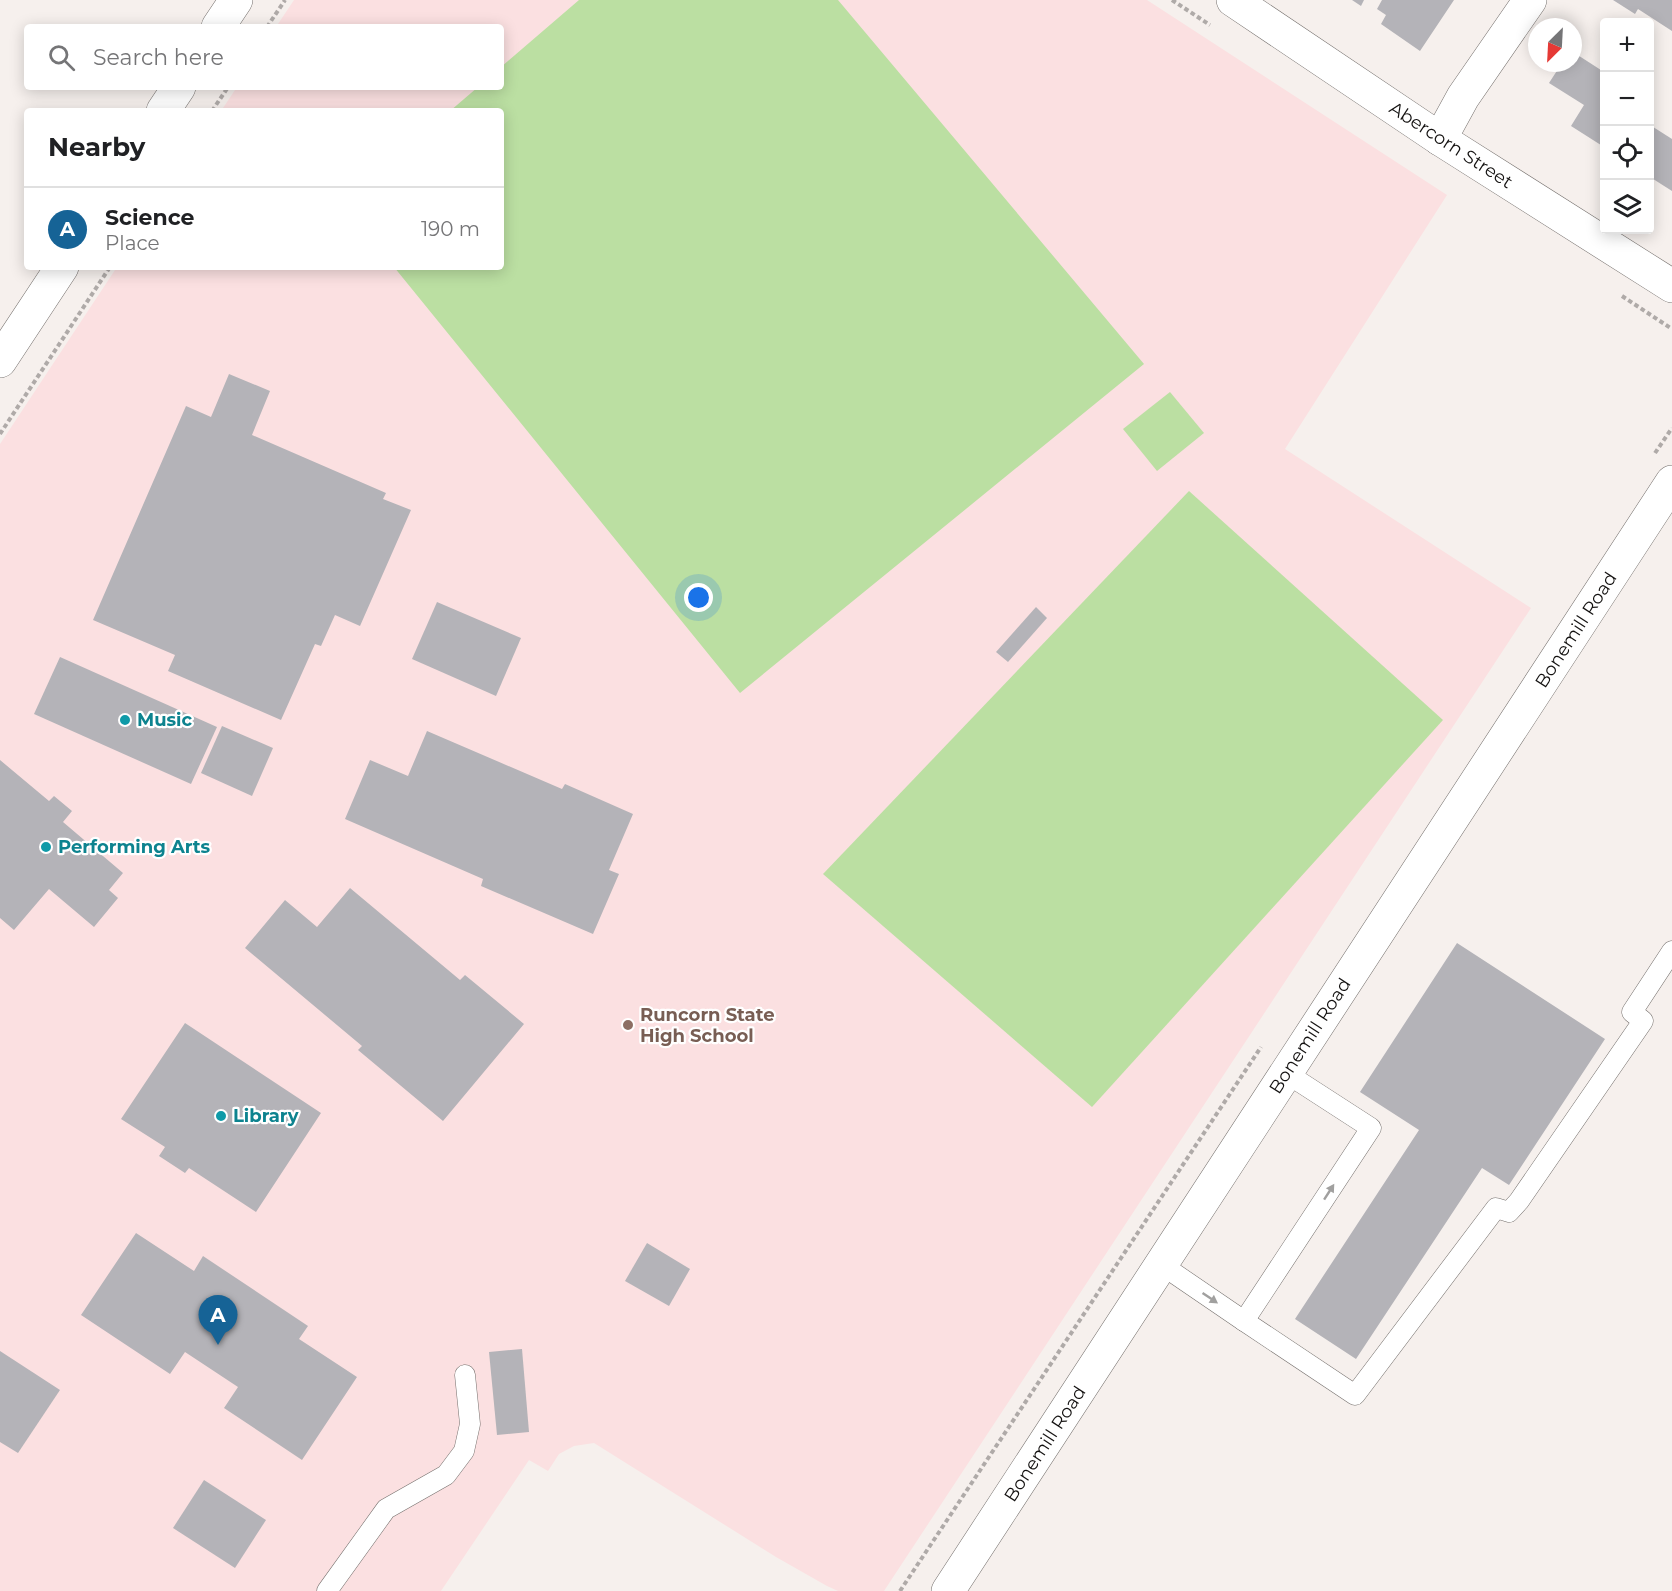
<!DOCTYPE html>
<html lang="en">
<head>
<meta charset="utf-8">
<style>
	:root { --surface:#fff; --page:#f6f6f6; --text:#202124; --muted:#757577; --line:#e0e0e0; --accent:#166396 }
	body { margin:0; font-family:Montserrat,sans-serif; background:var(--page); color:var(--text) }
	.controls { position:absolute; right:18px; top:18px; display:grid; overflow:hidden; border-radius:6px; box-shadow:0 3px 15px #0003 }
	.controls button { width:54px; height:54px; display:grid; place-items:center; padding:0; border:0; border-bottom:2px solid var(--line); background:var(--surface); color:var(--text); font:30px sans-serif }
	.compass { position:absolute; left:1528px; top:18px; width:54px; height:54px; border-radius:50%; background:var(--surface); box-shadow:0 3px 15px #0003; rotate:204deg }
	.you { position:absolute; left:699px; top:598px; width:21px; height:21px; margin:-15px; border:4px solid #fff; border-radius:50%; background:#1a73e8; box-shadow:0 0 0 9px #1a73e833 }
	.badge { display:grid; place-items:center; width:39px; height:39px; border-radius:50%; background:var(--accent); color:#fff; font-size:20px; font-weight:700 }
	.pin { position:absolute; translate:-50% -50px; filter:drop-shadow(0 2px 3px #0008) }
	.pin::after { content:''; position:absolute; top:32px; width:21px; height:18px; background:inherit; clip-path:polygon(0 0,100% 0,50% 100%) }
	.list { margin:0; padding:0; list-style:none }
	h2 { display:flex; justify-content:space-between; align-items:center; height:78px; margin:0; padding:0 24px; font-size:26px }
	h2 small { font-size:20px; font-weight:400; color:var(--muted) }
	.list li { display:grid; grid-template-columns:39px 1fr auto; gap:18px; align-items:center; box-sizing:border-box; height:84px; padding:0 24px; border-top:2px solid var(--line) }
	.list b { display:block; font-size:22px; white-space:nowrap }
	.list p { margin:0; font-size:20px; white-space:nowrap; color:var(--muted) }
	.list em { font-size:20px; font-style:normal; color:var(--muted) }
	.icon { flex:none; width:33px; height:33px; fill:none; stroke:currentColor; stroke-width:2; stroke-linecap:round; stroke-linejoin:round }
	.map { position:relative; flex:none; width:1672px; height:1591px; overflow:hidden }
	.search { position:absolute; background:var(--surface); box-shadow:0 3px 15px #0003; left:24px; top:24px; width:480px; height:66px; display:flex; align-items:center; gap:15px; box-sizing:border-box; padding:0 21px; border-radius:6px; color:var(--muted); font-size:22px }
	.panel { position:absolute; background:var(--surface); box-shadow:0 3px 15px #0003; left:24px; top:108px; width:480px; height:162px; border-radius:6px }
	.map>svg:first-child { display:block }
	.education { fill:#fbe0e1 }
	.green { fill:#bbdfa2 }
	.building { fill:#b4b3b8 }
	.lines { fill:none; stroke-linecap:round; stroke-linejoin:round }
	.service-casing { stroke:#746f6c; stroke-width:21 }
	.minor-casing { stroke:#746f6c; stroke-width:34 }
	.tertiary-casing { stroke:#746f6c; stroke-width:34 }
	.path { stroke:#afaaa8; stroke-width:4; stroke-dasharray:4.5 3; stroke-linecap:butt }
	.service { stroke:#fff; stroke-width:20 }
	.minor { stroke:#fff; stroke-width:33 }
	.tertiary { stroke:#fff; stroke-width:33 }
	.oneway { fill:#a1a09f }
	.culture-dot { fill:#0f9aa8; stroke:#fff; stroke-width:2 }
	.education-dot { fill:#8d6e63; stroke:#fff; stroke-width:2 }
	.labels { text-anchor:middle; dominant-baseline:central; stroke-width:4.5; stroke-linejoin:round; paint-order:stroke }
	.street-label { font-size:18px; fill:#131110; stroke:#fff }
	.culture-label { font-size:18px; font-weight:bold; fill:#0d838f; stroke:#fff; text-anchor:start }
	.education-label { font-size:18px; font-weight:bold; fill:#785e54; stroke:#fff; text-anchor:start }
</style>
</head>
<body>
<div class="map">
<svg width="1672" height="1591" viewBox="0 0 1672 1591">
	<rect width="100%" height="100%" fill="#f6f0ed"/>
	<path class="education" d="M294,0H1147L1447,195L1285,449L1531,608L884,1591H838L827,1586L776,1557L594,1443L574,1446L559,1454L548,1471L529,1460L441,1591H0V444L117,267H501V111H221L237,87H501V27H276Z"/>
	<g class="green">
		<path d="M579,0H838L1144,364L740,693L394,267H501V111H450L478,87H501V67Z"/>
		<path d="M1170,392L1204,433L1157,471L1123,429Z"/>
		<path d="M1189,491L1443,720L1092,1107L823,874Z"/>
	</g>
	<g class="building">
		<path d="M1352,0H1364L1361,6Z"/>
		<path d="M1382,0H1454L1420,51L1381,24L1386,15L1377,9Z"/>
		<path d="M1613,0H1672V31L1638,9L1635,14Z"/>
		<path d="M1573,52L1604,72V147L1571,126L1584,105L1549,83L1562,63H1573Z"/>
		<path d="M1650,125L1672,139V191L1650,177Z"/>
		<path d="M229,374L270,391L252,435L386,493L383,499L411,510L360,626L335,615L321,646L315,644L281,720L168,671L175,655L93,620L186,406L211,417Z"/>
		<path d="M437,602L521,638L496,696L412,659Z"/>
		<path d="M1036,607L1047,618L1008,662L996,652Z"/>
		<path d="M60,657L217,727L191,784L34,714Z"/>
		<path d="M222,726L273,748L252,796L201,773Z"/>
		<path d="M427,731L562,789L565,784L633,814L609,870L619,874L593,934L481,886L483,879L345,819L370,760L408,776Z"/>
		<path d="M0,760L49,801L54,796L72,811L63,822L123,873L109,890L118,898L94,927L49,889L14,930L0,918Z"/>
		<path d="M350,888L460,980L465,975L524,1024L443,1121L358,1050L362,1046L245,948L285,900L317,927Z"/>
		<path d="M1457,943L1605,1039L1509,1185L1482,1168L1356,1359L1295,1319L1419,1130L1360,1092Z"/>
		<path d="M185,1023L321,1113L256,1212L189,1168L185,1173L159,1156L165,1147L121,1119Z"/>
		<path d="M136,1233L194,1271L203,1256L308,1326L299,1339L357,1377L302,1460L224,1408L238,1387L185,1352L170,1374L81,1315Z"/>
		<path d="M647,1243L690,1269L669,1306L625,1281Z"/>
		<path d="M522,1349L529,1432L497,1435L489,1352Z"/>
		<path d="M0,1351L60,1390L18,1453L0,1442Z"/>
		<path d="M204,1480L266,1520L235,1568L173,1528Z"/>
	</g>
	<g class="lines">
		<g class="service-casing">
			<g id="service">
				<path d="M1162,1265L1244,1321L1371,1128L1286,1073"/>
				<path d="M1244,1321L1355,1395L1496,1208L1509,1212L1519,1201L1643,1021L1632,1012L1672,951"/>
				<path d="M327,1591L386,1509L446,1475L464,1451L470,1424L465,1375"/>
			</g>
		</g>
		<g class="minor-casing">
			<g id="minor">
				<path d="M1233,0L1440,139L1672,286"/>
				<path d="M1440,139L1463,97L1530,0"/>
				<path d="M948,1591L1672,482"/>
			</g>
		</g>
		<g class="tertiary-casing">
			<g id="tertiary">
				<path d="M218,27L236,0"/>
				<path d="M163,111L179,87"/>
				<path d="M0,361L62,267"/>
			</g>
		</g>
		<g class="path">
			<path d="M1172,0L1210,25"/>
			<path d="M267,27L285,0"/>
			<path d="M212,111L228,87"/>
			<path d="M1622,296L1672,329"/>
			<path d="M0,434L110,267"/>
			<path d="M1655,453L1672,428"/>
			<path d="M900,1591L1261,1047"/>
		</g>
		<use href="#service" class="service"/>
		<use href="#minor" class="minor"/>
		<use href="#tertiary" class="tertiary"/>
	</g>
	<defs><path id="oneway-solid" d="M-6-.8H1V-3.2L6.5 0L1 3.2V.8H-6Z" transform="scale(1.5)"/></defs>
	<g class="oneway">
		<use href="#oneway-solid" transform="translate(1329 1192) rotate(-57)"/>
		<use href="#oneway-solid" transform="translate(1210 1298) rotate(34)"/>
	</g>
	<g class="culture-dot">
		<circle cx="125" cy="720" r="6"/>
		<circle cx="46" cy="847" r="6"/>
		<circle cx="221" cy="1116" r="6"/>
	</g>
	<circle class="education-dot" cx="628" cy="1025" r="6"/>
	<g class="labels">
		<g class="street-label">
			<text transform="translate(1451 145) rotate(33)">Abercorn Street</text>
			<text transform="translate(1576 630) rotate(-57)">Bonemill Road</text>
			<text transform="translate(1310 1036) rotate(-57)">Bonemill Road</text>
			<text transform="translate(1045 1444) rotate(-57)">Bonemill Road</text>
		</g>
		<g class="culture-label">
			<text x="137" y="720">Music</text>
			<text x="58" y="847">Performing Arts</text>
			<text x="233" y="1116">Library</text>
		</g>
		<g class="education-label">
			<text x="640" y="1015">Runcorn State<tspan x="640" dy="21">High School</tspan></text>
		</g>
	</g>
</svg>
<div class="controls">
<button>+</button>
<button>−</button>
<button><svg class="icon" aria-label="locate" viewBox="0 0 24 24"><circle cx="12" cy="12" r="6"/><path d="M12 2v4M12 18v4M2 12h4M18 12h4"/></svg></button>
<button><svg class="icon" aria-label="layers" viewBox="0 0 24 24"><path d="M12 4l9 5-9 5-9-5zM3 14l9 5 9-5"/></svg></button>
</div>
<svg class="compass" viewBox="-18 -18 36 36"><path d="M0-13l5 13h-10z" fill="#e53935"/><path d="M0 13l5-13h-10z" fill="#757577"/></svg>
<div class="you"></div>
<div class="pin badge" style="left:218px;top:1345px">A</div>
<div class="search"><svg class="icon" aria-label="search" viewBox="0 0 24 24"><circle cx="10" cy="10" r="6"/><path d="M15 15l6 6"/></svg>Search here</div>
<section class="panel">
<h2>Nearby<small></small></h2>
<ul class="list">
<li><span class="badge">A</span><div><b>Science</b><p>Place</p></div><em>190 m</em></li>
</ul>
</section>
</div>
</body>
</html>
